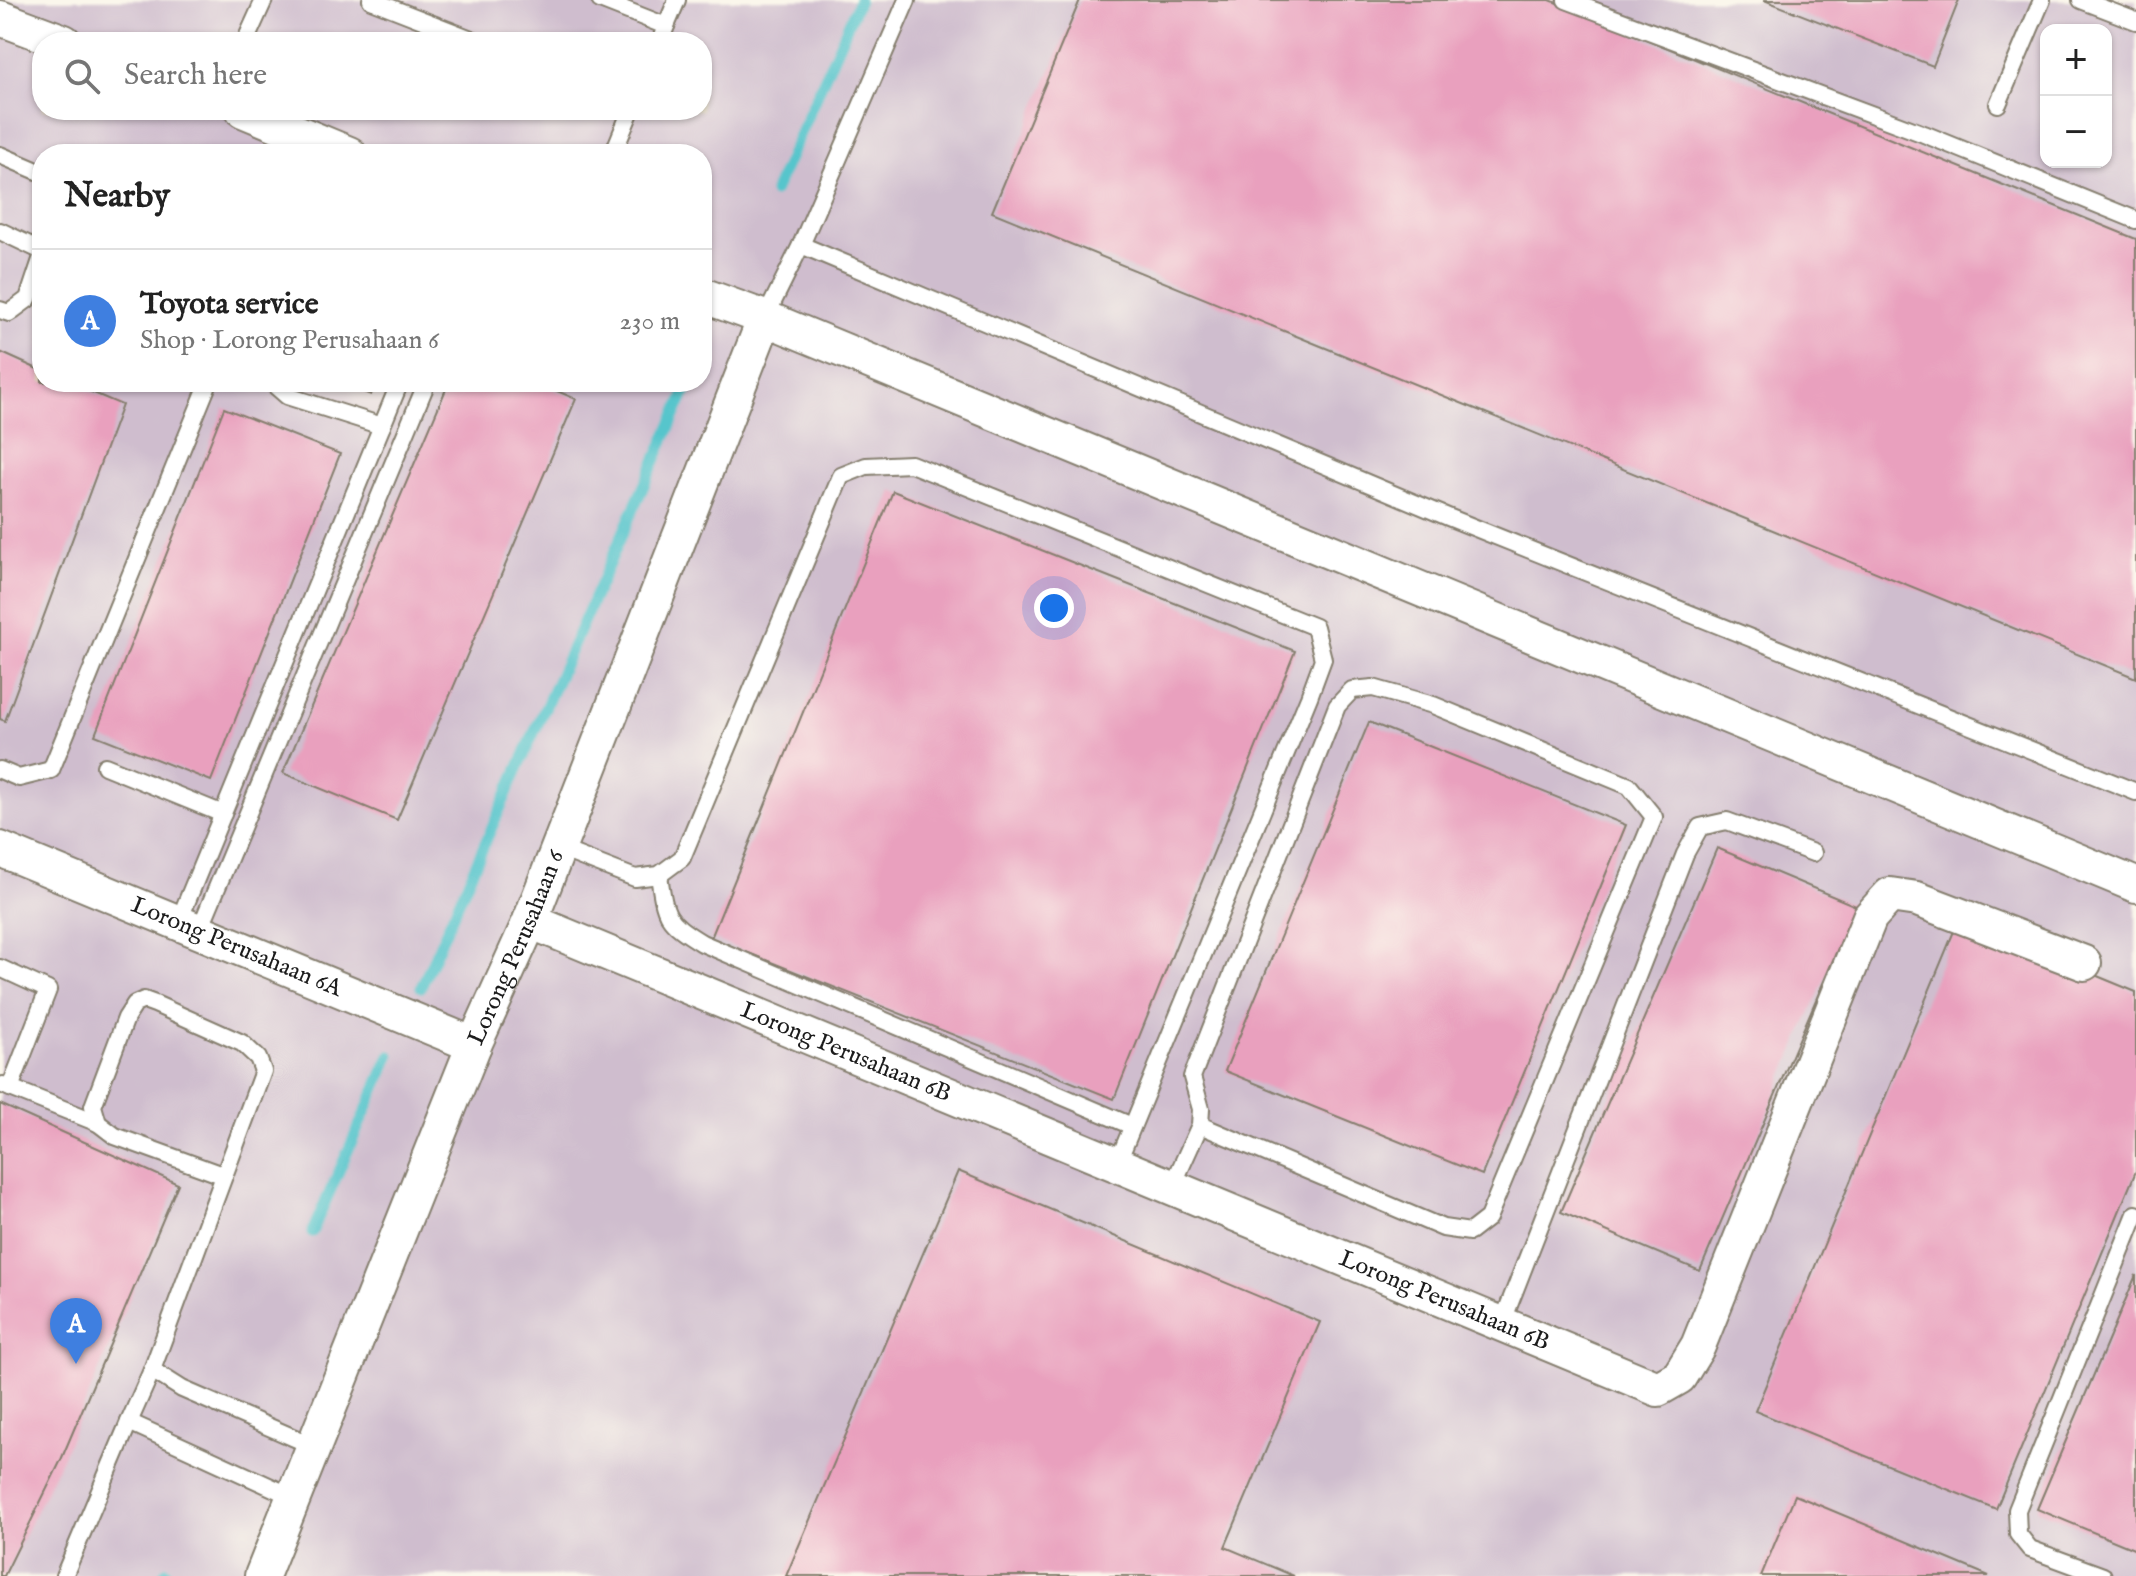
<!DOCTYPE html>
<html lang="en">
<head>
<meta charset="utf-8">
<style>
	:root { --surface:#fff; --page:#f6f6f6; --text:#222; --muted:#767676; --line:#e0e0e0; --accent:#db2777 }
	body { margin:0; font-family:"IM FELL English",serif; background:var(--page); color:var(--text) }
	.controls { position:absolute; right:24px; top:24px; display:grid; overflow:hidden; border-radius:16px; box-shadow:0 2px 6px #0004 }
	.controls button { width:72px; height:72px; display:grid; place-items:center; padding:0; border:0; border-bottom:2px solid var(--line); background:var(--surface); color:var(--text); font:40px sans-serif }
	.you { position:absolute; left:1054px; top:608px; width:28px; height:28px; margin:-20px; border:6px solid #fff; border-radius:50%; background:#1a73e8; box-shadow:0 0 0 12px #1a73e833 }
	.badge { display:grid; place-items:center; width:52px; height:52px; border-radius:50%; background:var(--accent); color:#fff; font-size:26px; font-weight:700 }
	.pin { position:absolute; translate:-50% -66px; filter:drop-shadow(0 2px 4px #0008) }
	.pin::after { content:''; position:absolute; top:42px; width:28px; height:24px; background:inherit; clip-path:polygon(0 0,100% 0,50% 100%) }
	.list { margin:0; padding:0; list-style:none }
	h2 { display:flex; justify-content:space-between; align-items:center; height:104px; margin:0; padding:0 32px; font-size:34px }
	h2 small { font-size:26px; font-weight:400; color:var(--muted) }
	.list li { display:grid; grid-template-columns:52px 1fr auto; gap:24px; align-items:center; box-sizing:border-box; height:144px; padding:0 32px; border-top:2px solid var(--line) }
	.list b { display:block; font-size:30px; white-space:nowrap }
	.list p { margin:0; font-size:26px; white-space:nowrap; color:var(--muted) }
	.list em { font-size:26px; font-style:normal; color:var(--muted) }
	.icon { flex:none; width:44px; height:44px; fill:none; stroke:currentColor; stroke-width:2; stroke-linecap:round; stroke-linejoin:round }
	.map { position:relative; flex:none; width:2136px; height:1576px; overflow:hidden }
	.search { position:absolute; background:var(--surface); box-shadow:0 2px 6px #0004; left:32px; top:32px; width:680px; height:88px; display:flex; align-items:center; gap:20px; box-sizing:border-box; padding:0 28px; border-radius:32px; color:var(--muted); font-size:30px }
	.panel { position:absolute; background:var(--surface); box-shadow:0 2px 6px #0004; left:32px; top:144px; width:680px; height:248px; border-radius:32px }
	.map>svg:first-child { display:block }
	.industrial { fill:#cfbdce; fill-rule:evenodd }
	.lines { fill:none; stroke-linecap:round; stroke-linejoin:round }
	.stream { stroke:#57c5cc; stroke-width:11 }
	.building { fill:#e9a0be }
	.lane-casing { stroke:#857e6e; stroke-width:20 }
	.street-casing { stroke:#857e6e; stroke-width:38 }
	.lane { stroke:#fff; stroke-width:16 }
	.street { stroke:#fff; stroke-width:34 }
	.labels { text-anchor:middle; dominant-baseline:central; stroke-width:7; stroke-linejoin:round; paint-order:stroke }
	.street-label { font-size:24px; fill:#1c1c1c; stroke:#fbf7ec }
</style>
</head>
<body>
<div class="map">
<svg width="2136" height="1576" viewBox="0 0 2136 1576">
	<rect width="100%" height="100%" fill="#fbf7ec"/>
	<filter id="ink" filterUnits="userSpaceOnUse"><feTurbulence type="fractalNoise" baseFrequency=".0125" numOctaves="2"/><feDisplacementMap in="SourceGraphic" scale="16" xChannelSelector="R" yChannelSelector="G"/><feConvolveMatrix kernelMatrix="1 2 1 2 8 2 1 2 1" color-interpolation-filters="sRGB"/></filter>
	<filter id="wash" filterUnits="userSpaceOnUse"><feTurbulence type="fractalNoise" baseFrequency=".006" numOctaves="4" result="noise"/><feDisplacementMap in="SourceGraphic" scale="32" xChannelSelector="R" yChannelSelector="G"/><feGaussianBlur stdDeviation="1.8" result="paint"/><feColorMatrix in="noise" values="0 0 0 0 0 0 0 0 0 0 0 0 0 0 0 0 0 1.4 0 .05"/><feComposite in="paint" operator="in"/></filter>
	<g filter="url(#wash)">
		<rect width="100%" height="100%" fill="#eee1c0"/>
		<path class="industrial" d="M0,0H2136V1576H0ZM2046,30H2106V162H2046ZM42,42H702V110H42ZM42,154H702V382H42Z"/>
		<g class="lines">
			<g class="stream">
				<path d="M774,192L859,0"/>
				<path d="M421,987L686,391"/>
				<path d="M312,1232L390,1056"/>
				<path d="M163,1576L166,1571"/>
			</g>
		</g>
		<g id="blocks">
			<g class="building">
				<path d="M1080,0H1550L2136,239V678L992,212Z"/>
				<path d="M1764,0H1959L1933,66Z"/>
				<path d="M0,352L42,371V382H68L122,405L5,721L0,719Z"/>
				<path d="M337,382H376L371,395Z"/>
				<path d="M449,382H536L576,399L397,820L283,773Z"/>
				<path d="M224,408L340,454L211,781L95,735Z"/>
				<path d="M893,491L1295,651L1114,1099L711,938Z"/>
				<path d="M1369,722L1626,825L1482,1175L1225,1071Z"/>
				<path d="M1717,848L1856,906L1700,1271L1561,1212Z"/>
				<path d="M1959,919L2136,992V1171L1996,1509L1755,1411Z"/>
				<path d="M0,1104L178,1184L61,1460L4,1576H0Z"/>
				<path d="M958,1171L1320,1322L1225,1547L1294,1576H786Z"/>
				<path d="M2136,1275V1550L2037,1509Z"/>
				<path d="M1795,1495L1989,1576H1761Z"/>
			</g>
		</g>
	</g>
	<g filter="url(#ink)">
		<use href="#blocks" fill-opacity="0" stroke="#857e6e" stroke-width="2"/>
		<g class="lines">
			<g class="lane-casing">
				<g id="lane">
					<path d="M371,0L479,42"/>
					<path d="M600,0L666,26L660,42"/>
					<path d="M1566,0L1924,134L2136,220"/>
					<path d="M2081,0L2136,21"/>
					<path d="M666,26L677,0"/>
					<path d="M245,42L264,0"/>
					<path d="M1998,104L2042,0"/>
					<path d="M613,154L631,110"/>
					<path d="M0,155L42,173"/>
					<path d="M0,231L42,251"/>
					<path d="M801,245L1448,517L2136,792"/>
					<path d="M0,310L9,313L28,299L42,257"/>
					<path d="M765,318L801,245L907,0"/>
					<path d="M271,382L287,396L382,426"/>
					<path d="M105,766L223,814"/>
					<path d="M0,770L19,778L51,770L209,382"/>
					<path d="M558,848L635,878L659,875L682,858L841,476L866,466L911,464L1315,627L1323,659L1309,697L1117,1164"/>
					<path d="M659,875C665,917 666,921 702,943L1132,1126"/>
					<path d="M178,923L400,382"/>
					<path d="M199,931L427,382"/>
					<path d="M0,968L48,990L10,1088"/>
					<path d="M3,1085L98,1123"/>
					<path d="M222,1175L115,1136L98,1123L93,1106L126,1018L135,1004L144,1000L155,1004L242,1043L258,1058L263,1071L152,1370L182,1389L313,1446"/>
					<path d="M1172,1187L1200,1125L1201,1109L1192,1077L1337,706L1352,690L1373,688L1433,705L1629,786L1654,817L1488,1218L1470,1232L1443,1228L1200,1125"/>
					<path d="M1502,1323L1685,854L1700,827L1727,821L1813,853"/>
					<path d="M129,1422L152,1370"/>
					<path d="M64,1576L129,1422L293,1497"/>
					<path d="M2103,1576L2030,1549L2018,1534L2017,1510L2136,1214"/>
				</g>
			</g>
			<g class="street-casing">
				<g id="street">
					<path d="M0,18L64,42"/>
					<path d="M243,110L349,154"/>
					<path d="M702,295L765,318L2136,885"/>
					<path id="s1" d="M0,849L474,1045"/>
					<path id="s2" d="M530,921L1658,1389L1679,1377L1698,1346L1870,917L1890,895L1917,899L2084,963"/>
					<path id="s3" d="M262,1576L474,1045L530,921L765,318"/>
				</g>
			</g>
			<use href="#lane" class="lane"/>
			<use href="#street" class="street"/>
		</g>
	</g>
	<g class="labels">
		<g class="street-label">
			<text stroke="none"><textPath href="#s1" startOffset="256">Lorong Perusahaan 6A</textPath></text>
			<text stroke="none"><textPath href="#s3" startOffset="678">Lorong Perusahaan 6</textPath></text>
			<text stroke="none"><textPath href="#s2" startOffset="342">Lorong Perusahaan 6B</textPath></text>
			<text stroke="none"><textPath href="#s2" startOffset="990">Lorong Perusahaan 6B</textPath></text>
		</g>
	</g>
</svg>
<div class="controls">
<button>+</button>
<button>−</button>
</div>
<div class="you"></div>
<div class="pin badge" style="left:76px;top:1364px;background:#3f7fe0">A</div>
<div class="search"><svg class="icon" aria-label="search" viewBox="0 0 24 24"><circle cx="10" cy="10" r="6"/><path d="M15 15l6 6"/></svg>Search here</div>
<section class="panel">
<h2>Nearby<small></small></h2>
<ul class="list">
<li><span class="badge" style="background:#3f7fe0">A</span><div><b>Toyota service</b><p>Shop · Lorong Perusahaan 6</p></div><em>230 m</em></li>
</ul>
</section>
</div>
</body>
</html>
